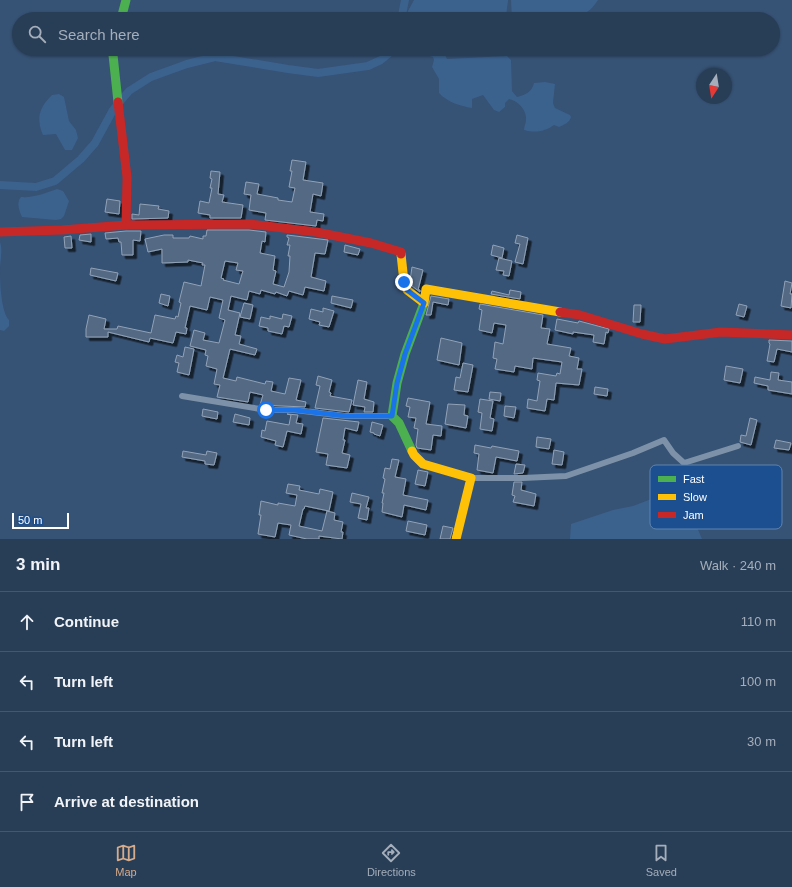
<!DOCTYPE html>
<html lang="en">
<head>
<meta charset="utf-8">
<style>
	:root { --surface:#283e57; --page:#344961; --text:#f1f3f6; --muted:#a5aeba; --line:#44576d; --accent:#d6ab8b }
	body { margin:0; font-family:Arial,sans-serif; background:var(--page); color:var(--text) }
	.compass { position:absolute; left:696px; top:68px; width:36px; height:36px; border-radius:50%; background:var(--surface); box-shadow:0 1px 3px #0004; rotate:192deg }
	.scale { position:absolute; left:12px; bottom:10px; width:57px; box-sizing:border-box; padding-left:4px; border:2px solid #fff; border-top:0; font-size:11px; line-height:14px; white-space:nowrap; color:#fff; -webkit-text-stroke:3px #1b4f8f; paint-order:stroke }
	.stop { position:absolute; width:12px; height:12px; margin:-9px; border:3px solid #1a73e8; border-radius:50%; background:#fff }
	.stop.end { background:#1a73e8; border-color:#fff; box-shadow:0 1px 4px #0008 }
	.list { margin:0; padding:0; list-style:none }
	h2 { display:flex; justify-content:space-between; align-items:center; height:52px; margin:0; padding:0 16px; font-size:17px }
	h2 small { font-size:13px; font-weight:400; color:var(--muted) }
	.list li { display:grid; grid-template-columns:26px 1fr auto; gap:12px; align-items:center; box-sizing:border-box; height:60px; padding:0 16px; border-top:1px solid var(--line) }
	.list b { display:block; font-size:15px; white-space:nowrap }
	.list em { font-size:13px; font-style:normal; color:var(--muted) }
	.icon { flex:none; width:22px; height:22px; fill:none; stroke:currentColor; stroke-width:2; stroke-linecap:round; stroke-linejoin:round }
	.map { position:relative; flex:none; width:792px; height:539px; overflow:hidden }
	.search { position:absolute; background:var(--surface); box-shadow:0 1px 3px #0004; left:12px; right:12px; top:12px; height:44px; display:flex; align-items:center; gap:10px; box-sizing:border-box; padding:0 14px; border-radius:22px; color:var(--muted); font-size:15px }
	.sheet { height:292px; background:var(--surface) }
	nav { display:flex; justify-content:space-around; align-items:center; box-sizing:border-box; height:56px; border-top:1px solid var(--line); background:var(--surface); font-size:11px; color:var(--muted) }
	nav a { display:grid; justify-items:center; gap:2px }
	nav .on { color:var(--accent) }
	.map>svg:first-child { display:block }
	.water { fill:#3b618d }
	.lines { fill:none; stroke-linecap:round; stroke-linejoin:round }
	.canal { stroke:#3b618d; stroke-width:8 }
	.building { fill:#526984; stroke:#92a2b6; fill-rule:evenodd; filter:url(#shadow) }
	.street { stroke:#7d92a8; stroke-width:6 }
	.fast { stroke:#4caf50; stroke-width:9 }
	.slow { stroke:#ffc107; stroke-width:9 }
	.jam { stroke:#c62828; stroke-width:9 }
	.route { stroke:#1a73e8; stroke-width:5 }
	.key { fill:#1b4f8f; stroke:#5f84b1; stroke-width:1 }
	.key-label { font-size:11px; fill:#fff }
</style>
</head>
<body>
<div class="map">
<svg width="792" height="539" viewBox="0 0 792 539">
	<defs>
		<filter id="shadow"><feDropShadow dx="3.5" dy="3.5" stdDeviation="0" flood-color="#0009"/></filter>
	</defs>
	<rect width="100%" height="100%" fill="#365274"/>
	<g class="water">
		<path d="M414,0H508V1L506,16L504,19H409L408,11Z"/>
		<path d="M511,0H598C592,10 582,17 571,19H512Z"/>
		<path d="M416,49H486L484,52L468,54L467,50L445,55L447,59L507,56L511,60L512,91L517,97C525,95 532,92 534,83L545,82L555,84L553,103L555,108L570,115L571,117C570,122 564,125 559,127L554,125C545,132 534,133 524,130C524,126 526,123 526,120C527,110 518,101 509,99L505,103V107L499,112L494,110L483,95L472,99V108C460,106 447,102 439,93V79L432,67L434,60L433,57C426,55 424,51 416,49Z"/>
		<path d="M59,94L64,97L69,121L76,130L78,138L72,150H65L56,134L43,135C36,118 39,108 52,95Z"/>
		<path d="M57,189L63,191L69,201L64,216L61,219L56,220L22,217C19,211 16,202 21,197C34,198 45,193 57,189Z"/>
		<path d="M0,242C3,250 0,261 0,270C0,281 1,312 9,320V326L4,331L0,330Z"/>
		<path d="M654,498C660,498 668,497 673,499C685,503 698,528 702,539H570L571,524L613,510L633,506Z"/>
	</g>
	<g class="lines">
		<g class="canal">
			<path d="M403,19L402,15L405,0"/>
			<path d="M0,185L36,187L55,181L81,159L95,143L113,110L129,91L151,77L187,64L215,57L288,69L318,73L368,66L381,60L394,49"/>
		</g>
	</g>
	<g class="building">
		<path d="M292,160L306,162L303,180L323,183L321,196L313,194L310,212L324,214L323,221L317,220L316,226L265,220L266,213L249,210L251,195L244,194L246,182L259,184L257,194L278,198V200L292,202L295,188L289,187L292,171H290Z"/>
		<path d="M211,171L220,172L218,194L224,195L222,202L243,205L241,218H210V215L198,213L200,201L209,203L212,188H210L212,179L210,178Z"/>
		<path d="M107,199L120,201L119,214L105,212Z"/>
		<path d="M140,204L159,206L158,209L169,211L168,218L132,219V214L139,215Z"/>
		<path d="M207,230H249L266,232L265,242L262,241L260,253L275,256L273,270L276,271L273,284L284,287L289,272L290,256H288L290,245H287L289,238L287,237V235L328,240L325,254L315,253L311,277L326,281L324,291L305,287L303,295L289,291L287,296L276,292L275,294L261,290L260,294L249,291L247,300L231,296L228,310L240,313L235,335L241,336L239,344L257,349L255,355L230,349L223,378L236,381L237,377L265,384L266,381L273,382L271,391L285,394L289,378L301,380L296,400L306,402L305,407L260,405L263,395L250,392L248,402L217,397L220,385L214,384L217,369L206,366L208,356L205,355L206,350L190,346L194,330L205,333L203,340L219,343L225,320L219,318L223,300L210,297L207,310L190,306L185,328H187L186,334L176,332L173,343L150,338L149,342L108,332V337H86V329L89,315L106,319L104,329H117L118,326L151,333L155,315L175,319L176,316L178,317L181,303L179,302L184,282L201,286L205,265H202L203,263L188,260V262L162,263V249L148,252L145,239L164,235H173V238H189L190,236L203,239V236H206ZM225,261L238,263L236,270L243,271L239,284L223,280L224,279L221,278Z"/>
		<path d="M126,231H141L140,241L133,240V255H122L121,242H119L118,238L106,239L105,233Z"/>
		<path d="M91,234V242L79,240L80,235Z"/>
		<path d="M517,235L528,238L523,264L515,262L520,244L515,243Z"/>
		<path d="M71,236L72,248H65L64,237Z"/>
		<path d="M345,245L360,249L358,255L344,252Z"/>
		<path d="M493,245L504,248L502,258L491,255Z"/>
		<path d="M499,258L512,261L509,276L503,275L504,271L496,270Z"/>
		<path d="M412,267L423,270L418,290H420V292L412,286L410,281Z"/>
		<path d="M91,268L118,273L116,281L90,275Z"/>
		<path d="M785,281L792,283L790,294H792L791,308L781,306Z"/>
		<path d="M510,290L521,292L520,299L491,294L492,291L509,295Z"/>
		<path d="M161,294L170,296L168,306L159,303Z"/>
		<path d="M332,296L353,300L351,308L331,303Z"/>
		<path d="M431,296L449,299L448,305L433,302L431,315H426Z"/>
		<path d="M244,303L253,305L250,319L240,317Z"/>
		<path d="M480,304L543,315L541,328L550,329L547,344L571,348L569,356L579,358L577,369H582L579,385L556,383L554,400L547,399L545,411L527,408L528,399L537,401L540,381L537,380L538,373L556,376L557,373L560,374L562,362L533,358L532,369L515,366L514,372L495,369L497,359L493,358L495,342L503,344L506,325L494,323L492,333L479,330L482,310L479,309Z"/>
		<path d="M739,304L747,306L744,317L736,315Z"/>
		<path d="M634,305H641L640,322H633Z"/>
		<path d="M323,308L334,311L329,327L319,325L320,322L309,319L311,309L323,312Z"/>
		<path d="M283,314L292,316L289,327L284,326L282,334L268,331V328L259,326L261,317L270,319V316L282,319Z"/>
		<path d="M557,319L578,323L579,321L609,329L608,333L606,332L604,344L593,342L594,335L573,332V334L555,330Z"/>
		<path d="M441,338L462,343L459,365L437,360Z"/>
		<path d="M769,340L792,341V352L777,349L774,362L767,361L770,344L769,343Z"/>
		<path d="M185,347L194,349L189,375L177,372L179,363L175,362L177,355L183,357Z"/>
		<path d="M463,363L473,365L468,392L454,390L456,377L460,378Z"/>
		<path d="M726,366L743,369L740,383L724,380Z"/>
		<path d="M771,372L779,373L778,380L792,382V394L768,390V386L754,383L755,377L770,380Z"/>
		<path d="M318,376L332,380L329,392L331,393L330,396L352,400L349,412L315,408L320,386L316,385Z"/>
		<path d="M358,380L367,382L364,399L374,402L373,412H364L365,407L353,405Z"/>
		<path d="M595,387L608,389L607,396L594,394Z"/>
		<path d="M490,392L501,393L500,401L489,399Z"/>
		<path d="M408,398L430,402L426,424L442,426L441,436L433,435L431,450L417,448L416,445L418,429L414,428L416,418L408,417L410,407L406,406Z"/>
		<path d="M480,399L493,401L490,418L494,419L492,431L480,429L482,413L478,412Z"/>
		<path d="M448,404L465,405L464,415L468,416L466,428L445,424Z"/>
		<path d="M505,406L516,407L514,418L504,416Z"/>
		<path d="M203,409L218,412L217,419L202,416Z"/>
		<path d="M235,414L250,418L249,425L233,422Z"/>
		<path d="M287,414L298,415L296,423L303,424L301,434L287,431L283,447L275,445L276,441L261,437L262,430L265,431L267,421L289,425L291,415Z"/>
		<path d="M323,418L359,422L357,431L345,428L343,440H345L342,453L350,455L347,468L326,465L328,454L316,452Z"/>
		<path d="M750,418L757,420L751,445L740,442L741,435L746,436Z"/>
		<path d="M372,422L383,425L380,436L374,434V433L370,432Z"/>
		<path d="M537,437L551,439L549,449L536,447Z"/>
		<path d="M776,440L791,443L789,450L774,448Z"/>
		<path d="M475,445L491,448L492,446L519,451L517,461L496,457L493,473L477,470L479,454L474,453Z"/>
		<path d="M554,450L564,452L562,465L552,464Z"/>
		<path d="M183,451L206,455L207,451L217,453L214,465L205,464V461L182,457Z"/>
		<path d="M392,459L399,460L395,477L406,479L403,495L428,500L426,510L404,505L402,517L382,512L383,503H382L384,493H382L385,479L383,478L385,468L390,469Z"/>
		<path d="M516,464L525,465L523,473L514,474Z"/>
		<path d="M418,470L428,472L425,486L415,484Z"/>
		<path d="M514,482H522L521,490L536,494L534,506L513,502L515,496L512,495Z"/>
		<path d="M288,484L300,486L299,490L319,494L320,489L333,492L329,511L305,506L304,509H303L299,526L322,531L327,511L335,513L334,520L343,522L341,532H343L342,539L319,536V539H307L289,535L291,525L278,523L275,537L258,534L261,515H259L261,501L278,505V503L295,506L297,495L286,493Z"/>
		<path d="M352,493L369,497L366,508H369L367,520L358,518L361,504L350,502Z"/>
		<path d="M408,521L427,525L425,535L406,531Z"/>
		<path d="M443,526L453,528L450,539H440Z"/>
	</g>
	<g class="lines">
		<g class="street">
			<path d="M182,396L266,410H295L346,416H392"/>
			<path d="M471,478H523L566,476L633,453L664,440L673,453L684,463L738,446"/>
		</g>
		<g class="fast">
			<path d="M121,19L126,0"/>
			<path d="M114,49L113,55L118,102"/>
			<path d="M412,451L399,423L392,416L397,383L405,354L424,303"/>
		</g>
		<g class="slow">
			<path d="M401,254L404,282L407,290L424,303L426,289L560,312"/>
			<path d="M412,451L414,455L423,464L471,478L456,539"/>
		</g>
		<g class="jam">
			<path d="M126,225L250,224L316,232L371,243L401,252V254"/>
			<path d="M0,232L62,230L126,225L127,177L118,102"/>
			<path d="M560,312L580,315L642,334L665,339L721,332L792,335"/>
		</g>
	</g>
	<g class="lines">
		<path class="route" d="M266,410H295L346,416H392L397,383L405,354L424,303L407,290L404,282"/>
	</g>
	<rect x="650" y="465" width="132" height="64" rx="6" class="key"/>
	<rect x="658" y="476" width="18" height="6" fill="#4caf50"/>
	<rect x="658" y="494" width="18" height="6" fill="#ffc107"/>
	<rect x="658" y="512" width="18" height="6" fill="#c62828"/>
	<g class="key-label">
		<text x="683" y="483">Fast</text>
		<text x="683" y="501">Slow</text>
		<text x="683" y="519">Jam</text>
	</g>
</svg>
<svg class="compass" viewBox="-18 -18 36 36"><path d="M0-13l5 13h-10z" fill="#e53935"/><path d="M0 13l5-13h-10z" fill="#a5aeba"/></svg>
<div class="scale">50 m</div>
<div class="stop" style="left:266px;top:410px"></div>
<div class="stop end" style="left:404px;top:282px"></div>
<div class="search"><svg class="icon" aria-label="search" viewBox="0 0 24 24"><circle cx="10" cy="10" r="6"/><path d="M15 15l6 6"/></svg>Search here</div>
</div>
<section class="sheet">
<h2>3 min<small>Walk · 240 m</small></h2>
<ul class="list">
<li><svg class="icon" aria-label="ahead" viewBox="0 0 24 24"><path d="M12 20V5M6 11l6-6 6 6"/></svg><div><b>Continue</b></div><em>110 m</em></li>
<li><svg class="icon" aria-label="left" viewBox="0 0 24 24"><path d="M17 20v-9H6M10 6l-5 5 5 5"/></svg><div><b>Turn left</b></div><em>100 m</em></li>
<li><svg class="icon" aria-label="left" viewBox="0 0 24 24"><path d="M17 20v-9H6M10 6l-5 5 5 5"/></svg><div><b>Turn left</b></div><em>30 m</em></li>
<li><svg class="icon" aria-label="arrive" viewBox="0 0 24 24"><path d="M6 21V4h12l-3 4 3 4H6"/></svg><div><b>Arrive at destination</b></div></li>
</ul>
</section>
<nav>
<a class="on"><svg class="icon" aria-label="map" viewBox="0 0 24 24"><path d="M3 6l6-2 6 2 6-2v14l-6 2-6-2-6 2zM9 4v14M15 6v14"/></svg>Map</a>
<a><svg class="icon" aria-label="directions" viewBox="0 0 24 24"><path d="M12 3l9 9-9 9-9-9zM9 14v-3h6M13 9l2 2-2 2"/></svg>Directions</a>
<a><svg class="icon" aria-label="saved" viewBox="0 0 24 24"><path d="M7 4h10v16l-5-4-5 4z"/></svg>Saved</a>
</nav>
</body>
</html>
